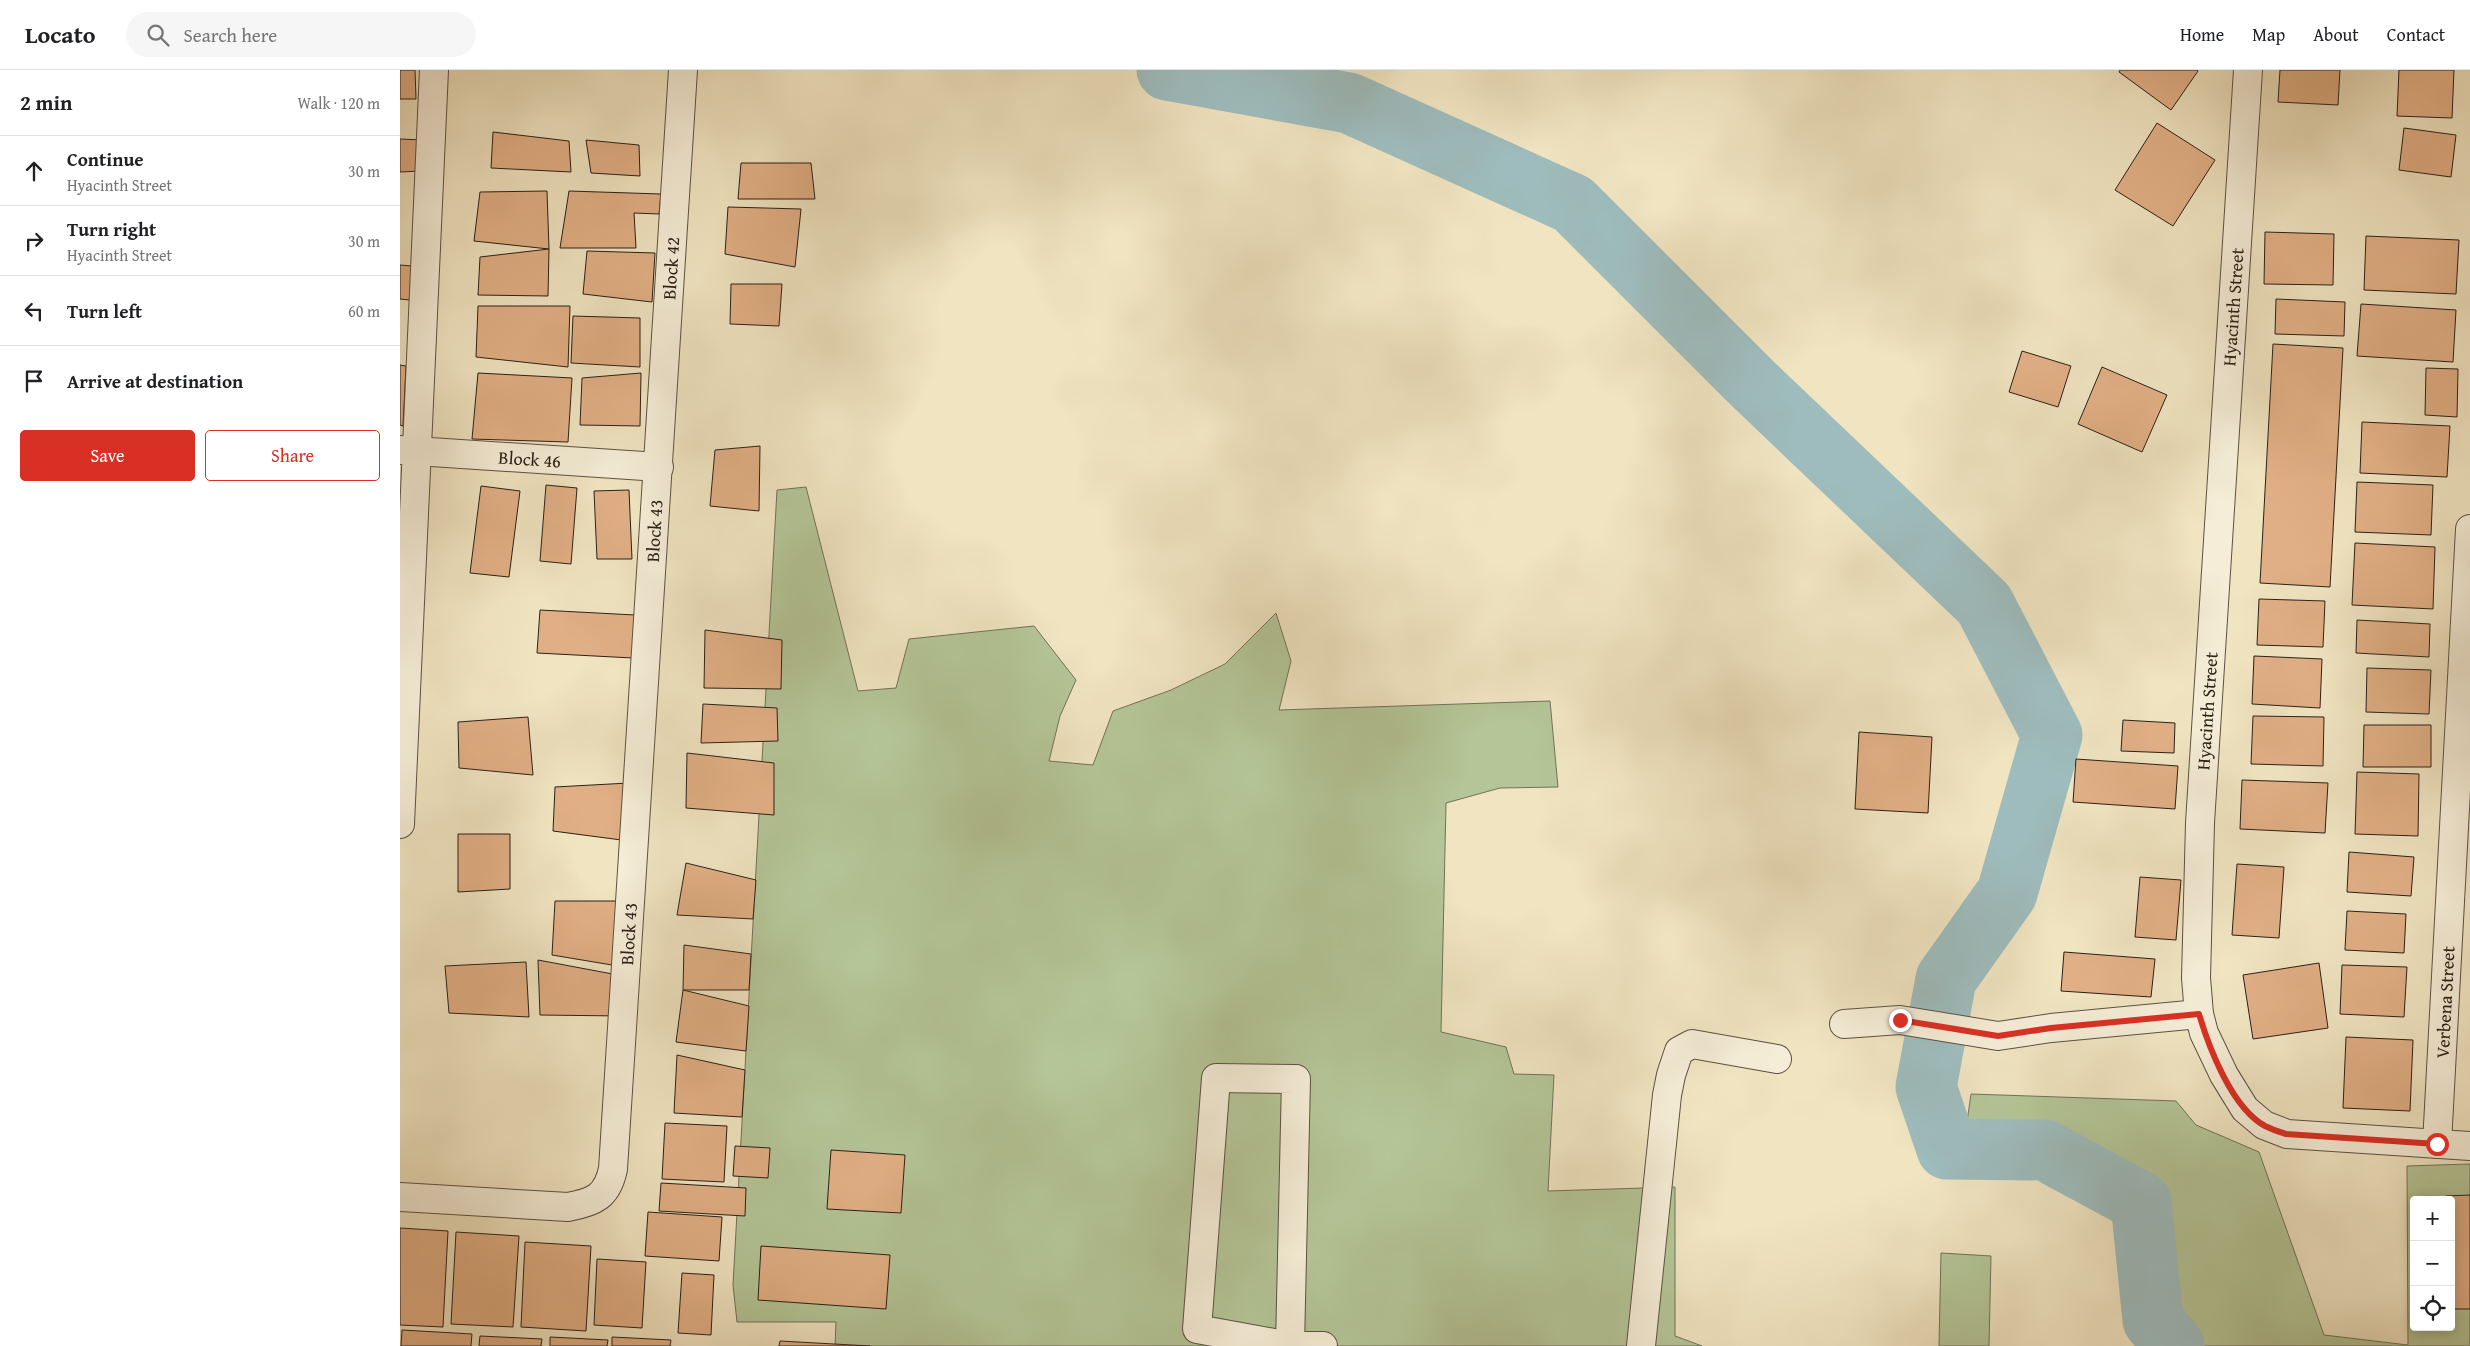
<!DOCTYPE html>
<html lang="en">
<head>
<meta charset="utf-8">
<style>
	:root { --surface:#fff; --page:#f6f6f6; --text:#202124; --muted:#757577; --line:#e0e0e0; --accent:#d93025 }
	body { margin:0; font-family:"Gentium Book Plus",serif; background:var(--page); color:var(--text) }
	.controls { position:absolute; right:15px; bottom:15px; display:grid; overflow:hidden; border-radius:5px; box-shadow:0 2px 12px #0003 }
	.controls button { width:45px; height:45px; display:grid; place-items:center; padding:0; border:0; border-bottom:1px solid var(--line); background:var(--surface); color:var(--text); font:25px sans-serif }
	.stop { position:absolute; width:15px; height:15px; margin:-11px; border:4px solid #d93025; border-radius:50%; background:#fff }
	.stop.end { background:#d93025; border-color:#fff; box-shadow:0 1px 5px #0008 }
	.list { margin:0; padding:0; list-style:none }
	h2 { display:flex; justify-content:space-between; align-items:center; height:65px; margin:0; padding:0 20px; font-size:21px }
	h2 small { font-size:16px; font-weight:400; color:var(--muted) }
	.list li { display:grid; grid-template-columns:32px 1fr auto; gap:15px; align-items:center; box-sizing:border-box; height:70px; padding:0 20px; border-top:1px solid var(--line) }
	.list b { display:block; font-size:19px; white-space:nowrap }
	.list p { margin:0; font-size:16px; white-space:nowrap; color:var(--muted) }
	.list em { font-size:16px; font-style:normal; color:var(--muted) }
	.actions { display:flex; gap:10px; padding:15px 20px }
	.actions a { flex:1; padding:11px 0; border:1px solid var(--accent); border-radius:5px; text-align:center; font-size:18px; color:var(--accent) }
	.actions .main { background:var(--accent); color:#fff }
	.icon { flex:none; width:28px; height:28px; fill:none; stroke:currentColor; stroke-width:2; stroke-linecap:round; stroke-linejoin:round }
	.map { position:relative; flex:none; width:2070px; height:1276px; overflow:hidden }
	header { display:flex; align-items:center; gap:30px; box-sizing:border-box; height:70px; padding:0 25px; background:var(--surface); border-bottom:1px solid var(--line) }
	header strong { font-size:24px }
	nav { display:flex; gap:28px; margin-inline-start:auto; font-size:18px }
	.search { width:350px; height:45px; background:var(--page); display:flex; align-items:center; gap:12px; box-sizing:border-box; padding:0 18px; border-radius:28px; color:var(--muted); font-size:19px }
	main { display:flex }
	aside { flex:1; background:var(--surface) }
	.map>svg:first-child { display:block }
	.green { fill:#b4c597; stroke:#707258; fill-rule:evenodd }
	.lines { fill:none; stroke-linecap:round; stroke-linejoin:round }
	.river { stroke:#9ebcbd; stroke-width:61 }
	.building { fill:#e1af85; stroke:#2b2018 }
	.minor-casing { stroke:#5c5142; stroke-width:30 }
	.minor { stroke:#f5edd7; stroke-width:28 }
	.route { stroke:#d93025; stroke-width:6 }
	.labels { text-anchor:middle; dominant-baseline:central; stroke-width:4; stroke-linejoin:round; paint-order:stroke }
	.street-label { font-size:18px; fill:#2b2018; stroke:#f5edd7 }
</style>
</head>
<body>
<header>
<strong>Locato</strong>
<div class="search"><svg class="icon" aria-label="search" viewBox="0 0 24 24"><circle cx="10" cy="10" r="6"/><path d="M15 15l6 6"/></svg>Search here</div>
<nav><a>Home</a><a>Map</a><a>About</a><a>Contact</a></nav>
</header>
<main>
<aside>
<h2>2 min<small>Walk · 120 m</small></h2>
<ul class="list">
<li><svg class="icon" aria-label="ahead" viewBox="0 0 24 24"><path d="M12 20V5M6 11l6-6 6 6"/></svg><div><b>Continue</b><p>Hyacinth Street</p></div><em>30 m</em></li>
<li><svg class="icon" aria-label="right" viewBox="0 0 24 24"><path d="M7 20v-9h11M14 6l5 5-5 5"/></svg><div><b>Turn right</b><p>Hyacinth Street</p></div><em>30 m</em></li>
<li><svg class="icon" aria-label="left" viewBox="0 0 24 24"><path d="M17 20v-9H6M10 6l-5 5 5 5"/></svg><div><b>Turn left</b></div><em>60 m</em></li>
<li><svg class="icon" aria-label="arrive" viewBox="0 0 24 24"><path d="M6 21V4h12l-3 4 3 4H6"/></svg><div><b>Arrive at destination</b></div></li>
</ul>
<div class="actions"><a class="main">Save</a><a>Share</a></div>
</aside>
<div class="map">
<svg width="2070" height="1276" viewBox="0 0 2070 1276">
	<rect width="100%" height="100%" fill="#f0e4c1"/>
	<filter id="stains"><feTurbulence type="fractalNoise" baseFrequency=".004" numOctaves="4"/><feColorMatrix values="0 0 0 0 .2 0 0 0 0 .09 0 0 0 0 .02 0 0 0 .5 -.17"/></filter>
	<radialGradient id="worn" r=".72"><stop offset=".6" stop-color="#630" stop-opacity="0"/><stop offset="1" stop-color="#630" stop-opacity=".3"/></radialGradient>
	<g class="green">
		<path d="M406,417L458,621L496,618L509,569L634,556L676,610L660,646L649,691L693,695L713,641L771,620L825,594L876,543L891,591L879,640L1150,631L1158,717L1100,718L1046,733L1041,962L1106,977L1114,1004L1154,1005L1148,1121L1275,1117V1266L1302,1276H435L436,1252H337L333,1215L377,420Z"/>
		<path d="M1571,1024L1776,1031L1796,1055L1859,1082L1924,1265L2008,1275L2007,1096L2070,1094V1276H1753V1250L1741,1132L1645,1080L1563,1079ZM2014,1130H2051V1257H2014Z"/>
		<path d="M1541,1183L1591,1186L1589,1276H1539Z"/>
	</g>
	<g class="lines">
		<path class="river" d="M767,0L949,33L1173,134L1352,313L1584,534L1652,665L1607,823L1546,909L1526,1017L1547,1079L1645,1080L1741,1132L1753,1250L1774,1276"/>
	</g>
	<g class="building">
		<path d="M0,0H15L16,29H0Z"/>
		<path d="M1720,0H1797L1798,1L1771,40L1719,2Z"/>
		<path d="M1880,0H1940L1938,35L1878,32Z"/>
		<path d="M1999,0H2054L2052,48L1997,46Z"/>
		<path d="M1757,53L1815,90L1773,156L1715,120Z"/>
		<path d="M2004,58L2056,65L2051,107L1999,100Z"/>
		<path d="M93,62L169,71L171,102L91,98Z"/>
		<path d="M0,69L22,70L20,101L0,102Z"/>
		<path d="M186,70L239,75L240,106L191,103Z"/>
		<path d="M341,93H411L415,129H338Z"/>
		<path d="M147,121L149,179L74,171L80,122Z"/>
		<path d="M169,121L261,124L259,144L234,143L236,178H160Z"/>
		<path d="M328,137L401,139L395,197L325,184Z"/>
		<path d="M1865,162L1934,164L1933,215L1864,214Z"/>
		<path d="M1966,166L2059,170L2056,224L1964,220Z"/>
		<path d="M149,179L148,226L78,225L80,187Z"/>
		<path d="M187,181L255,183L252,232L183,224Z"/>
		<path d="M0,195L12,196L10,230L0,229Z"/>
		<path d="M331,214H382L379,256L330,254Z"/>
		<path d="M1876,229L1945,232L1944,266L1875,264Z"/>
		<path d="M1961,234L2056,240L2053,292L1957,286Z"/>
		<path d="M78,236H170L168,297L76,287Z"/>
		<path d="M173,246L240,248V297L171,293Z"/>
		<path d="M1873,274L1943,278L1930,517L1860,513Z"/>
		<path d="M1622,281L1671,296L1658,337L1609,322Z"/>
		<path d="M0,295L6,296L3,356L0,355Z"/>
		<path d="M1702,297L1767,325L1742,382L1678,354Z"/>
		<path d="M2026,298L2058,299L2057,347L2025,345Z"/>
		<path d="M78,303L172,308L168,372L72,369Z"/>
		<path d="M241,303L240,356L180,355L182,308Z"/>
		<path d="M1962,352L2050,356L2047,407L1960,403Z"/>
		<path d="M360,376L359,441L310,436L315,380Z"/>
		<path d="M1957,412L2033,415L2031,465L1955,462Z"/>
		<path d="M146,415L177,418L171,494L140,491Z"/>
		<path d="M81,416L120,421L109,507L70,503Z"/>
		<path d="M229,420L232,489H197L194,421Z"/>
		<path d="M1955,473L2035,477L2033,539L1952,535Z"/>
		<path d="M1859,529L1925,531L1923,577L1857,575Z"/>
		<path d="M140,540L235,545L233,588L137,583Z"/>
		<path d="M1957,550L2030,554L2029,587L1956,583Z"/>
		<path d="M305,560L382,570L381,619L304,618Z"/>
		<path d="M1854,586L1922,589L1920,638L1852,634Z"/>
		<path d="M1967,598L2031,600L2029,644L1966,642Z"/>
		<path d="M303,634L377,638L378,671L301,673Z"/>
		<path d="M1853,646L1924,647L1923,696L1851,694Z"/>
		<path d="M128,647L133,705L59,698L58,652Z"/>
		<path d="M1723,650L1775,653L1774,683L1721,681Z"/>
		<path d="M1964,655H2031V697H1963Z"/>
		<path d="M1459,662L1532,667L1528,743L1455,739Z"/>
		<path d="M287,683L374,693V745L286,738Z"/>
		<path d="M1676,689L1778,696L1775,739L1673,732Z"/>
		<path d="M1957,702L2019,704L2018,766L1955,764Z"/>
		<path d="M1842,710L1928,713L1925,763L1840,759Z"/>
		<path d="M229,713V771L153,761L155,717Z"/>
		<path d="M58,764H110V819L58,822Z"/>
		<path d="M1949,782L2014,787L2011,826L1947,822Z"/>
		<path d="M286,793L356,810L353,849L277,845Z"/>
		<path d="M1837,794L1884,797L1879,868L1832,865Z"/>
		<path d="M1740,807L1781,810L1776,870L1735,867Z"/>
		<path d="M155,831H225L224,897L152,885Z"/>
		<path d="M1947,841L2006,844L2004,883L1945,880Z"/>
		<path d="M284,875L351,884L349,920H283Z"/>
		<path d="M1664,882L1755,889L1751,927L1661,921Z"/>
		<path d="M138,890L218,905L222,946L140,945Z"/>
		<path d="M126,892L129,947L49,943L45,896Z"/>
		<path d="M1919,893L1928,958L1853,969L1843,905Z"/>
		<path d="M1942,895L2007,897L2004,947L1940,944Z"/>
		<path d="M283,920L349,936L346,981L276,972Z"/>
		<path d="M1946,967L2013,970L2010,1041L1943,1038Z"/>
		<path d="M277,985L345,1000L342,1047L274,1043Z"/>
		<path d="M265,1053L327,1056L324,1112L262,1109Z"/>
		<path d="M335,1076L370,1078L368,1108L333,1106Z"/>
		<path d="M431,1080L505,1085L501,1143L427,1139Z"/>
		<path d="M261,1113L346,1118L345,1146L259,1141Z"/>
		<path d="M2070,1125V1239H2051V1130H2046V1126Z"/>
		<path d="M248,1142L322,1147L319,1191L245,1186Z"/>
		<path d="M0,1158L48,1161L43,1257L0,1255Z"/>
		<path d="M56,1162L119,1166L113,1257L51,1254Z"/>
		<path d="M125,1172L191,1176L186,1261L121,1257Z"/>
		<path d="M361,1176L490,1185L486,1239L358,1230Z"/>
		<path d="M197,1189L246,1192L242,1258L194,1255Z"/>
		<path d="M282,1203L314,1205L311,1265L278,1263Z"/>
		<path d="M2,1260L72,1264L71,1276H1Z"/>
		<path d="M80,1266L142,1269L141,1276H79Z"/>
		<path d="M150,1267L208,1270L207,1276H150Z"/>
		<path d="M212,1267L271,1270L270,1276H212Z"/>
		<path d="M380,1271L470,1276H379Z"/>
	</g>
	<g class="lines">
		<g class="minor-casing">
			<g id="minor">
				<path d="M1848,0L1800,753L1796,908L1799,944L1804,963L1824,1005L1845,1039L1864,1055L1887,1064L2070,1076"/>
				<path id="s1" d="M0,380L259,397"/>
				<path d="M0,754L34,0"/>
				<path d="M1444,954L1500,950L1598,966L1651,958L1799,944"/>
				<path id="s2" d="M2037,1074L2070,459"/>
				<path id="s3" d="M0,1127L168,1137C194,1132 207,1127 213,1099L283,0"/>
				<path d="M890,1276L896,1009L816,1008L797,1259L890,1276H923"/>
				<path d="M1241,1276L1267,1025L1271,1005L1279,981L1292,974L1377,989"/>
			</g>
		</g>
		<use href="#minor" class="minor"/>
	</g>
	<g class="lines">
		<path class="route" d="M1500,950L1598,966L1651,958L1799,944C1809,978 1832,1038 1865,1056C1871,1059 1879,1062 1886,1064L2037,1074"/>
	</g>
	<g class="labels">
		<g class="street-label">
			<text stroke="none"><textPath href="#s3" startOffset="1135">Block 42</textPath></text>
			<text transform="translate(1833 237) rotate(-86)">Hyacinth Street</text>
			<text stroke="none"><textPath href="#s1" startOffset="130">Block 46</textPath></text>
			<text stroke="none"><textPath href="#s3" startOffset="872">Block 43</textPath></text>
			<text transform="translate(1807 641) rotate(-86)">Hyacinth Street</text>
			<text stroke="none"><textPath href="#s3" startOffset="468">Block 43</textPath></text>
			<text stroke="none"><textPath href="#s2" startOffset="142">Verbena Street</textPath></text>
		</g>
	</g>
	<rect width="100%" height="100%" filter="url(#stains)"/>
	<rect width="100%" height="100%" fill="url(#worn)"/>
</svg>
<div class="controls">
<button>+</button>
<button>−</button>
<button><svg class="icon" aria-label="locate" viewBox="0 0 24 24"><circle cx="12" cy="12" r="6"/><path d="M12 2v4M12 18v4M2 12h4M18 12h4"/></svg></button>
</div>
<div class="stop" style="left:2037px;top:1074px"></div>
<div class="stop end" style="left:1500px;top:950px"></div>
</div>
</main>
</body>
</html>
